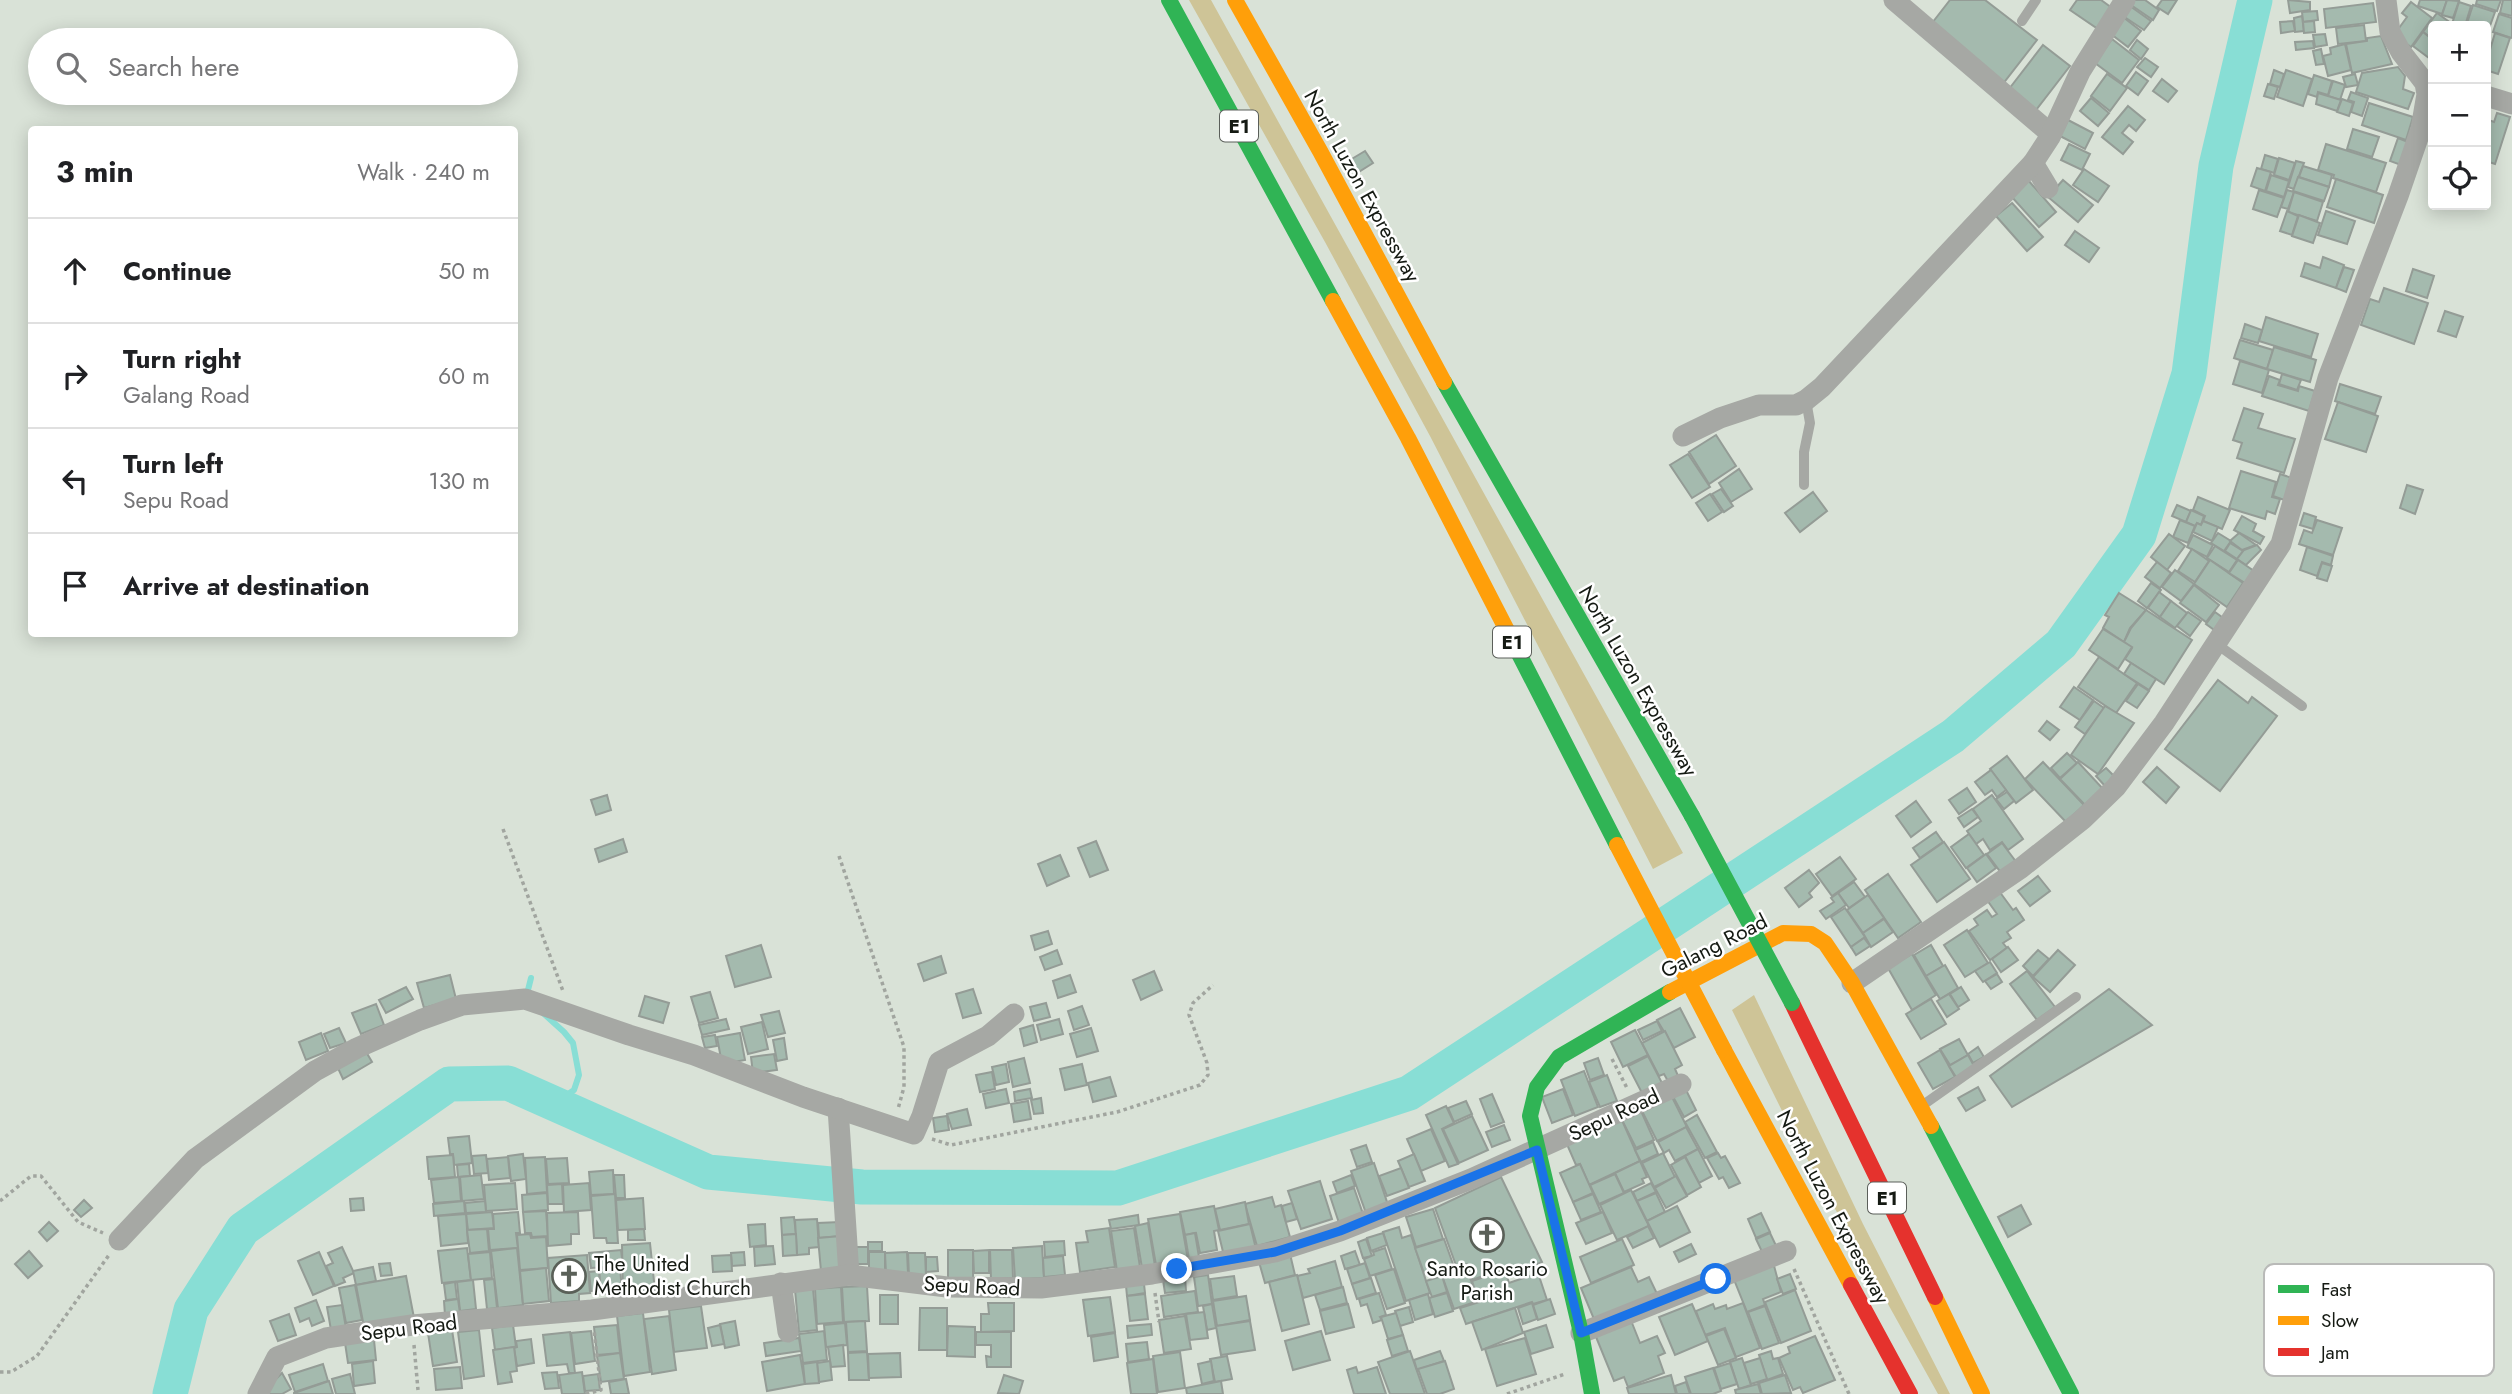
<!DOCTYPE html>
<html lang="en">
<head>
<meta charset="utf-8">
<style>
	:root { --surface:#fff; --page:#f2f2f2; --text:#202124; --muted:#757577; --line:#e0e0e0 }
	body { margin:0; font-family:Jost,sans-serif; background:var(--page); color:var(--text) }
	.controls { position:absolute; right:21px; top:21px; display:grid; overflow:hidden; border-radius:7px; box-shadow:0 4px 18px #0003 }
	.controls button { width:63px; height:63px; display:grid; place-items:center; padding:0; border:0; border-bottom:2px solid var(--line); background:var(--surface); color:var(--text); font:35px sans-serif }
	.stop { position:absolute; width:21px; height:21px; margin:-16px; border:5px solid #1a73e8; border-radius:50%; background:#fff }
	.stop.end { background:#1a73e8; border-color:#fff; box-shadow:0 2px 7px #0008 }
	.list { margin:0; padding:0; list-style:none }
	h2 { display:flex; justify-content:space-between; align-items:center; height:91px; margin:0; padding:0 28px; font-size:30px }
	h2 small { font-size:23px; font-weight:400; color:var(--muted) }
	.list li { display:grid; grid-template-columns:46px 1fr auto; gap:21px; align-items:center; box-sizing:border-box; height:105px; padding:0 28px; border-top:2px solid var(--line) }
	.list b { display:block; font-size:26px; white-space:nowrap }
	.list p { margin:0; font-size:23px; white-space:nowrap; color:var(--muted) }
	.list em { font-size:23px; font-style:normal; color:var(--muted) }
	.icon { flex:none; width:38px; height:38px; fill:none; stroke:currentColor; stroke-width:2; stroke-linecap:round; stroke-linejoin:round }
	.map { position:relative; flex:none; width:2512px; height:1394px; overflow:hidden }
	.search { position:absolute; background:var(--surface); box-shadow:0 4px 18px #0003; left:28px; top:28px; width:490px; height:77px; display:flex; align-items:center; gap:18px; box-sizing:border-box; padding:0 24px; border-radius:38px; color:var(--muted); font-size:26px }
	.panel { position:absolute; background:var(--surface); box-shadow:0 4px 18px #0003; left:28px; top:126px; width:490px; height:511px; border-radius:7px }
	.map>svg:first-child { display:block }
	.green { fill:#cec497 }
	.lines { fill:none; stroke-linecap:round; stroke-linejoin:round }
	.stream { stroke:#88ded5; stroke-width:6 }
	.river { stroke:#88ded5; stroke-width:35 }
	.building { fill:#a4baae; stroke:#949c96; stroke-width:2 }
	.path { stroke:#a1a59f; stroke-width:3.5; stroke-dasharray:3.5 3.5; stroke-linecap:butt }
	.lane { stroke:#a6a8a4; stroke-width:10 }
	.street { stroke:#a6a8a4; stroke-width:21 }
	.fast { stroke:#30b455; stroke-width:16 }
	.slow { stroke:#ff9f0a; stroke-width:16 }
	.jam { stroke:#e5322d; stroke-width:16 }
	.fast-bridge { stroke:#30b455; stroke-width:16 }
	.slow-bridge { stroke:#ff9f0a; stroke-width:16 }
	.route { stroke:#1a73e8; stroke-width:9 }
	.labels { text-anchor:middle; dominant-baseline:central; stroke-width:5; stroke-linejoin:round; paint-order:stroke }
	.shield { fill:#fff; stroke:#5b5f5a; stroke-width:2 }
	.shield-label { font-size:19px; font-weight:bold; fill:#151a13 }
	.street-label { font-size:21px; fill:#151a13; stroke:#fff }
	.poi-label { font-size:21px; fill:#151a13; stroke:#fff; text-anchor:start }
	.key { fill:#fff; stroke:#b9bab8; stroke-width:2 }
	.key-label { font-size:19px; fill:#151a13 }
</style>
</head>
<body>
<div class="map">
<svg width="2512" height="1394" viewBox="0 0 2512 1394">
	<rect width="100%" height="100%" fill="#d9e2d7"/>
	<g class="green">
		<path d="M1189,0H1211L1683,853L1653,869L1430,436L1325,242Z"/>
		<path d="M1754,995L1863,1224L1950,1394H1938L1794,1135L1732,1010Z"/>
	</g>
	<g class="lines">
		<g class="stream">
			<path d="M531,996L528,990L531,978"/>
			<path d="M543,1013L564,1032L573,1043L579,1075L574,1090L554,1104"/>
		</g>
		<path class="river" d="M170,1394L191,1310L243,1229L449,1084L508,1083L708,1172L862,1187L1118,1188L1409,1093L1953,736L2061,644L2139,535L2189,374L2216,166L2255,0"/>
	</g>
	<g class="building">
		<path d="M1950,0H1985L2037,40L2002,85L1929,27Z"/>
		<path d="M2077,0H2101L2112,8L2098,29L2070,10Z"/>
		<path d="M2134,0H2145L2159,10L2153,20L2131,5Z"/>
		<path d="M2162,0H2177L2168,14L2157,7Z"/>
		<path d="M2288,0L2310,2V10L2290,13Z"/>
		<path d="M2420,0H2447L2442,14L2418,6Z"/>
		<path d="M2447,0L2459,1L2453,18L2442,15Z"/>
		<path d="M2477,0H2501L2497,11L2476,4Z"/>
		<path d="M2503,0H2512V16L2500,13Z"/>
		<path d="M2411,2L2432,18L2411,47L2394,35L2407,17L2402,13Z"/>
		<path d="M2459,2L2471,6L2465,26L2452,24Z"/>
		<path d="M2373,3L2376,22L2326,28L2324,9Z"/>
		<path d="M2473,5L2495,12L2486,37V26H2466Z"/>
		<path d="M2130,6L2151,21L2144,30L2123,16Z"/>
		<path d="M2317,11L2318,20L2303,22L2302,12Z"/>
		<path d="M2437,13L2455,26H2433V39L2423,32Z"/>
		<path d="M2499,14L2512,18V38L2493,32Z"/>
		<path d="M2302,16L2304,31L2295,32L2294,18Z"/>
		<path d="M2123,17L2141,31L2128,47L2111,34Z"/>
		<path d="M2293,21L2295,31L2281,33L2280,22Z"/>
		<path d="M2314,21L2315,32L2304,33L2303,22Z"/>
		<path d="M2364,25L2366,41L2338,44L2336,28Z"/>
		<path d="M2423,32L2433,40V61L2413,46Z"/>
		<path d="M2495,33L2510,38L2498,74L2486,70V63Z"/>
		<path d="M2325,34L2327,45L2315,47L2313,35Z"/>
		<path d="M2381,36L2392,64L2352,73L2346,44L2367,41V38Z"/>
		<path d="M2112,39L2139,60L2122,83L2095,63Z"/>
		<path d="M2137,40L2148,49L2141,59L2130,50Z"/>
		<path d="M2313,41L2314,48L2296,50L2295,42Z"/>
		<path d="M2345,44L2351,70L2328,76L2323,56L2331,54L2330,48Z"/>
		<path d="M2043,45L2070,66L2036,110L2009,89Z"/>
		<path d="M2321,49L2324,64L2316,65L2313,51Z"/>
		<path d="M2145,58L2158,67L2151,77L2137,67Z"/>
		<path d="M2398,67L2405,76L2403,89L2414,93L2408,109L2356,92L2362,73Z"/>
		<path d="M2274,70L2284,74L2280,87L2270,84Z"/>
		<path d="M2286,70L2312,79L2303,106L2277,97Z"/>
		<path d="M2136,72L2148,81L2138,95L2126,86Z"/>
		<path d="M2107,74L2127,88L2110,111L2091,96Z"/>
		<path d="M2355,74L2358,85L2346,87L2343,77Z"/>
		<path d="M2314,75L2332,81L2328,95L2318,92L2317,97L2308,94Z"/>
		<path d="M2162,79L2177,91L2168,102L2153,91Z"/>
		<path d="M2333,81L2345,85L2340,100L2328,96Z"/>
		<path d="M2268,84L2278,87L2274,99L2264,96Z"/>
		<path d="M2351,92L2368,98L2362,116L2351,112L2354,102L2348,100Z"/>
		<path d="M2318,93L2341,100L2337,111L2316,104Z"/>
		<path d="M2091,98L2109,113L2098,126L2080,111Z"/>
		<path d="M2342,99L2353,103L2349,116L2337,112Z"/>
		<path d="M2369,103L2413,117L2406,140L2362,125Z"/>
		<path d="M2128,106L2145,120L2136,131L2129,125L2122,133L2133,142L2123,154L2102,137Z"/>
		<path d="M2497,113L2510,117L2495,164L2486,161V119L2494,122Z"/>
		<path d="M2068,120L2093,133L2085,149L2060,136Z"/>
		<path d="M2353,129L2379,137L2372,157L2347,149Z"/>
		<path d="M2398,138L2408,142L2401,165L2390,161Z"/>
		<path d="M2069,144L2090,154L2082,170L2061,160Z"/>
		<path d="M2326,144L2386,163L2376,192L2333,178L2334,175L2318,170Z"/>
		<path d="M1365,151L1373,163L1357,173L1350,160Z"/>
		<path d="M2265,155L2278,159L2274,173L2261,169Z"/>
		<path d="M2279,158L2295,163L2289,180L2274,175Z"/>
		<path d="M2296,161L2304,163L2294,189L2288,187Z"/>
		<path d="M2303,166L2332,175L2329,187L2299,177Z"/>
		<path d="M2257,168L2271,172L2265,191L2251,186Z"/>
		<path d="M2084,169L2109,186L2098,202L2073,185Z"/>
		<path d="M2271,175L2289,181L2284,197L2266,191Z"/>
		<path d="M2298,177L2329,187L2324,201L2293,191Z"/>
		<path d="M2336,179L2383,195L2374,223L2327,207Z"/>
		<path d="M2028,180L2056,212L2039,227L2011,196Z"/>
		<path d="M2063,180L2093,205L2078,222L2048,197Z"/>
		<path d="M2259,190L2284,198L2277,217L2253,209Z"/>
		<path d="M2287,190L2294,192L2288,209L2281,207Z"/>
		<path d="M2294,192L2323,202L2317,221L2288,212Z"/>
		<path d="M2012,203L2043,237L2027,251L1996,216Z"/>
		<path d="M2287,211L2298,216L2292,235L2280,231Z"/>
		<path d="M2326,211L2355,221L2347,244L2318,235Z"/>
		<path d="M2299,215L2320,223L2313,243L2292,236Z"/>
		<path d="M2075,231L2099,248L2089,262L2065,245Z"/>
		<path d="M2323,257L2344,265L2336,288L2301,276L2305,263L2320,268Z"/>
		<path d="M2344,267L2354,270L2346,292L2336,288Z"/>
		<path d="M2413,269L2434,276L2427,298L2406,291Z"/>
		<path d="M2384,288L2428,303L2414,344L2361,325L2370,299L2379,302Z"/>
		<path d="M2445,311L2463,317L2456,337L2438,331Z"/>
		<path d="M2266,317L2318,334L2311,357L2259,341Z"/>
		<path d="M2245,324L2262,330L2258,343L2241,338Z"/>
		<path d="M2240,340L2273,350L2267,369L2234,358Z"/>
		<path d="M2274,347L2316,360L2310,382L2267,369Z"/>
		<path d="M2240,361L2269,370L2262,393L2233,384Z"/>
		<path d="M2282,374L2301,380L2297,390L2279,384Z"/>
		<path d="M2269,376L2280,380L2278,385L2298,391L2299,386L2315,391L2309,411L2262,396Z"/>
		<path d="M2340,384L2381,397L2375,414L2335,401Z"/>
		<path d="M2338,402L2378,416L2366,452L2325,439Z"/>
		<path d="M2244,408L2263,414L2258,428L2295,439L2284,473L2237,458L2242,443L2233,440Z"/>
		<path d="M1716,435L1736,466L1709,484L1689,452Z"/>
		<path d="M1688,454L1710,487L1692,498L1670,465Z"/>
		<path d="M1739,469L1752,489L1731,502L1719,483Z"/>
		<path d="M2241,471L2276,482L2272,497L2280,499L2275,514L2267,511L2265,519L2229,508Z"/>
		<path d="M2280,474L2295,479L2287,501L2273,496Z"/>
		<path d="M2407,485L2423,490L2415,514L2400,508Z"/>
		<path d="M1721,489L1733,506L1724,512L1712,494Z"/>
		<path d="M1813,492L1827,511L1800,532L1785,513Z"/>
		<path d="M1710,494L1722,512L1708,521L1696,503Z"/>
		<path d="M2198,497L2230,510L2222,529L2203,521L2205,516L2193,510Z"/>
		<path d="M2177,505L2191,511L2186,522L2172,516Z"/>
		<path d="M2191,510L2204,516L2201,525L2197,523L2195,526L2186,522Z"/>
		<path d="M2304,513L2316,517L2313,529L2300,525Z"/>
		<path d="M2242,516L2256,524L2253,531L2264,537L2260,544L2234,530Z"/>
		<path d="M2180,520L2195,526L2188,543L2173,537Z"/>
		<path d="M2317,520L2342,528L2333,555L2299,544L2304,530L2312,533Z"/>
		<path d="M2203,521L2218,527L2212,541L2193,532L2197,523L2201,525Z"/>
		<path d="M2218,533L2231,541L2224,551L2211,543Z"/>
		<path d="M2239,533L2256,545L2242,550L2230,541Z"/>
		<path d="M2169,534L2185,546L2167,570L2151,557Z"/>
		<path d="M2193,535L2213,545L2207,557L2187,547Z"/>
		<path d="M2230,543L2243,551L2237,559L2225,551Z"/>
		<path d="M2257,545L2261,550L2246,565L2237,559L2244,550Z"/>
		<path d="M2215,546L2237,560L2229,572L2207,558Z"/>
		<path d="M2307,547L2333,556L2331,565L2322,562L2317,576L2300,570Z"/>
		<path d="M2192,549L2209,561L2195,582L2178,571Z"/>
		<path d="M2210,560L2243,583L2227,607L2194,584Z"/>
		<path d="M2238,560L2254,571L2245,583L2229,573Z"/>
		<path d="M2157,562L2171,573L2160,588L2145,577Z"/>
		<path d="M2322,563L2332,566L2327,581L2317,578Z"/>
		<path d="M2175,570L2194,584L2181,601L2162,587Z"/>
		<path d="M2151,583L2161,590L2147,608L2138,601Z"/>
		<path d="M2194,585L2219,605L2206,622L2180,603Z"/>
		<path d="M2159,592L2171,601L2160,617L2148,608Z"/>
		<path d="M2119,593L2146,610L2130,628L2124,642L2103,628L2109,617L2105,615Z"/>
		<path d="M2171,601L2187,613L2175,628L2160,617Z"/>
		<path d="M2146,610L2192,640L2164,684L2125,659L2132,648L2124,642L2131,628Z"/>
		<path d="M2188,612L2201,621L2190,636L2177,626Z"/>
		<path d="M2215,612L2226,620L2217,632L2206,624Z"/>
		<path d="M2103,629L2132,647L2118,669L2089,650Z"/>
		<path d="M2099,657L2137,683L2116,713L2078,687Z"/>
		<path d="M2131,663L2156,679L2149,690L2124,674Z"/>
		<path d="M2218,680L2248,703L2252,697L2277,716L2220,791L2165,749Z"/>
		<path d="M2138,684L2149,691L2137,708L2126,701Z"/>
		<path d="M2074,687L2093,700L2080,720L2060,707Z"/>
		<path d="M2094,701L2104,708L2085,734L2075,727Z"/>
		<path d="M2105,706L2134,723L2098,774L2071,755Z"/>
		<path d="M2047,721L2059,730L2050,740L2039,731Z"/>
		<path d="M2067,753L2077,763L2060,778L2051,768Z"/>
		<path d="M2007,756L2033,790L2016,803L1990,769Z"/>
		<path d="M2043,762L2084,805L2066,822L2025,779Z"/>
		<path d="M2078,762L2104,790L2087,807L2060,779Z"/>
		<path d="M2157,767L2179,787L2166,803L2143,782Z"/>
		<path d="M2106,768L2115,777L2105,786L2096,776Z"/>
		<path d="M1991,770L2006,790L1997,797L1992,790L1985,795L1975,782Z"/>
		<path d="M1967,788L1976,802L1959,814L1949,800Z"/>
		<path d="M2007,792L2014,801L2004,809L1996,799Z"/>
		<path d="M607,795L611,810L596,815L591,800Z"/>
		<path d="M1992,795L2023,839L2008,850L2002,842L1990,850L1983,839L1976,844L1967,831L1981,821L1973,809Z"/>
		<path d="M1916,801L1931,822L1911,837L1896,816Z"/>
		<path d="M1972,809L1978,817L1964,827L1958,818Z"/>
		<path d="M1936,832L1943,842L1920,858L1913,848Z"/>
		<path d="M1969,834L1984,855L1966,868L1951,847Z"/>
		<path d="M623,839L627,852L599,862L595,849Z"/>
		<path d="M1096,841L1108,870L1090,877L1078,848Z"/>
		<path d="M1944,842L1970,879L1937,902L1911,865Z"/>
		<path d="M2002,843L2017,863L2002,874L1987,854Z"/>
		<path d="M1986,854L1996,868L1977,882L1967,868Z"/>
		<path d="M1060,855L1069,876L1047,886L1038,864Z"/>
		<path d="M1840,857L1856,879L1832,896L1816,874Z"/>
		<path d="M1809,870L1819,883L1809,893L1812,897L1799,907L1785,888Z"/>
		<path d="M1888,874L1921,922L1898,938L1865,890Z"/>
		<path d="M2038,876L2050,891L2030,906L2018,891Z"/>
		<path d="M1854,882L1865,897L1849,908L1838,893Z"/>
		<path d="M1999,891L2013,910L2016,908L2024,920L2007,932L2011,938L2003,943L2007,948L1990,960L1969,931L1978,925L1974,919L1987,910L1992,917L1997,914L1987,900Z"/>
		<path d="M1838,893L1846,905L1826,919L1820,911L1834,902L1831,898Z"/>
		<path d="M1868,895L1884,918L1863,933L1847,910Z"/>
		<path d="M1845,908L1865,937L1851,947L1831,917Z"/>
		<path d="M1884,919L1893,932L1871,947L1863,933Z"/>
		<path d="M1967,930L1988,963L1965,977L1944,945Z"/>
		<path d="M1048,931L1052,944L1035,950L1031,936Z"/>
		<path d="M1864,938L1870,946L1856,955L1851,947Z"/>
		<path d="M761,945L771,977L735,987L726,956Z"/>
		<path d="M1931,945L1943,966L1926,976L1914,955Z"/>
		<path d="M2008,947L2018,960L2001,972L1992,959Z"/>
		<path d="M1057,950L1062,964L1045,970L1040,957Z"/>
		<path d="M2038,950L2049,959L2033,976L2023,966Z"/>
		<path d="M2058,950L2075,965L2050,992L2033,977Z"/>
		<path d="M1912,954L1936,995L1912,1010L1888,968Z"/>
		<path d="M941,956L946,973L924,981L918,964Z"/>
		<path d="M1990,962L1997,973L1983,982L1975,971Z"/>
		<path d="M1945,965L1958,988L1940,999L1926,976Z"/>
		<path d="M1154,971L1162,990L1141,1000L1133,980Z"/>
		<path d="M2027,971L2055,1007L2037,1020L2010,984Z"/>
		<path d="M1997,974L2002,982L1991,989L1985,981Z"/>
		<path d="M450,975L456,999L424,1008L417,983Z"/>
		<path d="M1070,975L1076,992L1058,998L1053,981Z"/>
		<path d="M406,987L413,999L386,1013L379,1000Z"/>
		<path d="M1961,987L1969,1000L1958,1007L1950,994Z"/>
		<path d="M973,989L981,1013L963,1018L956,994Z"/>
		<path d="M2109,989L2152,1025L2012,1107L1990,1076Z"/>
		<path d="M710,992L718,1018L699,1023L691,997Z"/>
		<path d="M1949,994L1959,1009L1947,1017L1937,1001Z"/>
		<path d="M645,996L669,1003L663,1023L639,1016Z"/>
		<path d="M1931,999L1946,1024L1921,1039L1906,1014Z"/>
		<path d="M1046,1003L1050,1017L1034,1021L1030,1007Z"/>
		<path d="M376,1004L384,1025L361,1034L352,1013Z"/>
		<path d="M1082,1006L1089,1025L1074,1030L1068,1011Z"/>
		<path d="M1680,1008L1695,1037L1674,1048L1657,1020Z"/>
		<path d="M779,1011L785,1033L768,1037L761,1015Z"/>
		<path d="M726,1019L729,1029L702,1035L699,1025Z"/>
		<path d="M1059,1019L1063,1034L1041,1040L1037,1025Z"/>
		<path d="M1657,1021L1662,1031L1643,1040L1638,1030Z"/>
		<path d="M762,1022L768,1049L748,1054L741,1027Z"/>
		<path d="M1033,1025L1037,1042L1024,1046L1020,1029Z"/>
		<path d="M339,1028L346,1043L330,1048L324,1034Z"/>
		<path d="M1091,1028L1098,1051L1077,1057L1070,1034Z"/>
		<path d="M1635,1030L1648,1055L1623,1067L1611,1042Z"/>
		<path d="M1665,1031L1682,1065L1675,1069L1679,1078L1669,1083L1664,1074L1659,1076L1642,1043Z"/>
		<path d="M321,1033L328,1051L306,1060L299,1042Z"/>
		<path d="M740,1033L745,1060L722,1064L717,1037Z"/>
		<path d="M715,1035L717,1046L705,1048L702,1037Z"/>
		<path d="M784,1038L787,1059L777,1061L773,1040Z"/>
		<path d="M1959,1039L1968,1055L1950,1065L1940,1049Z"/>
		<path d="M1978,1047L1984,1057L1973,1063L1968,1054Z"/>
		<path d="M365,1050L372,1062L343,1079L337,1066Z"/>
		<path d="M1940,1050L1955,1077L1933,1089L1918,1063Z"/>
		<path d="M774,1054L777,1070L753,1073L751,1057Z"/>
		<path d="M1968,1055L1974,1066L1956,1077L1949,1066Z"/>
		<path d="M1648,1056L1662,1083L1642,1093L1628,1066Z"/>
		<path d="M1024,1058L1030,1083L1013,1087L1008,1062Z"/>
		<path d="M1598,1058L1604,1075L1590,1080L1584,1063Z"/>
		<path d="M1006,1064L1009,1082L996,1085L992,1067Z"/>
		<path d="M1082,1064L1087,1085L1065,1090L1060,1069Z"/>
		<path d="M1584,1071L1598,1107L1575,1116L1561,1080Z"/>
		<path d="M992,1072L995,1089L980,1092L976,1075Z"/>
		<path d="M1607,1075L1617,1101L1600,1107L1589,1082Z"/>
		<path d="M1110,1077L1116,1096L1093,1102L1088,1083Z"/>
		<path d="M1683,1084L1696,1110L1684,1117L1670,1091Z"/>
		<path d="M1978,1087L1985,1100L1966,1111L1958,1098Z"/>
		<path d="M1006,1089L1009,1103L986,1108L983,1094Z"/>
		<path d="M1030,1089L1032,1098L1015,1101L1014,1092Z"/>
		<path d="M1563,1089L1573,1115L1552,1123L1542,1097Z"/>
		<path d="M1492,1094L1504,1122L1491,1127L1480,1099Z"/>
		<path d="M1671,1095L1687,1127L1657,1141L1641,1109Z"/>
		<path d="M1041,1098L1043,1113L1034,1114L1031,1100Z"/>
		<path d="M1028,1101L1031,1119L1014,1122L1011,1104Z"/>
		<path d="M1466,1101L1472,1114L1454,1122L1448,1108Z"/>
		<path d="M1446,1106L1454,1123L1442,1129L1458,1164L1449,1167L1426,1115Z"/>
		<path d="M967,1109L971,1125L952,1129L947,1114Z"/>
		<path d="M1641,1111L1654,1140L1636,1148L1622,1120Z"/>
		<path d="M1697,1115L1717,1152L1705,1158L1685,1122Z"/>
		<path d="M947,1116L949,1130L935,1132L933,1118Z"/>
		<path d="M1472,1116L1488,1150L1459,1163L1443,1129Z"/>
		<path d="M1621,1118L1640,1161L1589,1185L1580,1164L1576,1165L1566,1142Z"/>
		<path d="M1504,1125L1510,1140L1492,1147L1486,1132Z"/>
		<path d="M1686,1127L1698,1149L1675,1161L1669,1150L1664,1153L1658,1142Z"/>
		<path d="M1431,1129L1445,1161L1421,1171L1407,1139Z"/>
		<path d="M469,1136L472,1163L454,1165L453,1154H450L448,1138Z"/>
		<path d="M1653,1142L1658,1154L1641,1162L1635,1150Z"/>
		<path d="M1366,1145L1372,1162L1357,1167L1351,1150Z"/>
		<path d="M1698,1149L1712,1176L1699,1183L1685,1156Z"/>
		<path d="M1663,1153L1675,1177L1654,1187L1642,1163Z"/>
		<path d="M1718,1153L1721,1158L1725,1156L1740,1183L1729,1188L1723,1177L1719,1179L1707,1158Z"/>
		<path d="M523,1154L526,1179L511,1181L508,1156Z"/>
		<path d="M1414,1154L1425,1181L1409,1187L1398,1161Z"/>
		<path d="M453,1155L455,1177L429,1179L427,1157Z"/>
		<path d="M486,1155L488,1173L474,1174L472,1156Z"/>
		<path d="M508,1157L510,1178L489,1180L487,1159Z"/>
		<path d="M545,1157L547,1192L527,1194L525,1158Z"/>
		<path d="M1685,1157L1701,1187L1687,1195L1671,1165Z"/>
		<path d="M567,1158L569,1183L548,1184L546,1159Z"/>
		<path d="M1640,1161L1647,1177L1642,1179L1644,1183L1624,1192L1615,1173Z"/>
		<path d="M1374,1163L1389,1208L1367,1216L1351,1171Z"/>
		<path d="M469,1164L470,1176L458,1177L457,1165Z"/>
		<path d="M1580,1164L1593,1193L1573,1202L1560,1173Z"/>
		<path d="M1401,1168L1409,1188L1387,1196L1379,1176Z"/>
		<path d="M613,1170L614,1194L591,1195L589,1172Z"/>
		<path d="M1615,1174L1624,1193L1599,1204L1590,1185Z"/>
		<path d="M481,1175L484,1199L462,1201L460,1177Z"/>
		<path d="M614,1175H624L625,1198H616Z"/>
		<path d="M1351,1175L1355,1186L1337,1193L1333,1182Z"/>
		<path d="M1676,1176L1687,1196L1666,1208L1655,1188Z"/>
		<path d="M459,1177L461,1201L434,1203L431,1180Z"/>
		<path d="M1501,1177L1542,1262L1510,1276L1507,1267L1472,1280L1467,1264L1457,1268L1435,1208Z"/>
		<path d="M1320,1181L1332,1219L1301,1229L1288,1191Z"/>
		<path d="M515,1183L517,1209L486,1211L484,1185Z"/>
		<path d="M589,1183L591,1210L564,1212L563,1185Z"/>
		<path d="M1651,1183L1656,1192L1637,1201L1633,1192Z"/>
		<path d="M562,1184L563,1204H548L547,1185Z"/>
		<path d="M1354,1188L1363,1214L1339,1223L1330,1196Z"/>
		<path d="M1631,1190L1649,1226L1617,1240L1600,1205Z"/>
		<path d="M547,1193L548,1210L523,1212L522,1195Z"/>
		<path d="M1656,1193L1665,1212L1647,1221L1637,1201Z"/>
		<path d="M615,1194L618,1243H607L606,1238H594L591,1196Z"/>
		<path d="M1593,1194L1601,1212L1581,1220L1573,1202Z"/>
		<path d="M1272,1197L1275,1207L1281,1205L1290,1237L1257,1246L1245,1204Z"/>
		<path d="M363,1198L364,1210L351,1211L350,1199Z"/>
		<path d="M643,1198L645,1229L618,1230L616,1200Z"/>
		<path d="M84,1200L92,1208L81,1217L74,1210Z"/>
		<path d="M464,1201L465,1213L434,1216L433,1204Z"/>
		<path d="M485,1201L486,1212L466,1213L465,1203Z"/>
		<path d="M1245,1202L1249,1224L1220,1230L1215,1209Z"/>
		<path d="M1292,1203L1297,1219L1286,1222L1282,1206Z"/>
		<path d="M2021,1205L2031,1224L2008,1237L1998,1217Z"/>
		<path d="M1214,1206L1219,1230L1214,1231L1217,1250L1200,1253L1196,1233L1185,1235L1180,1212Z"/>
		<path d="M1677,1206L1690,1232L1660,1247L1647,1221Z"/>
		<path d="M1433,1209L1443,1239L1416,1247L1406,1217Z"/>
		<path d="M546,1211L548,1236L532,1237L531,1233H525L523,1212Z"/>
		<path d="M492,1212L494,1228L468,1230L466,1214Z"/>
		<path d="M518,1212L520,1233H516L518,1248L490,1250L488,1229H494L493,1214Z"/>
		<path d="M578,1212L579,1234H571V1244L548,1246L547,1213Z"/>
		<path d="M1603,1212L1612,1233L1586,1244L1576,1223Z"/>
		<path d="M1761,1213L1770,1232L1756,1238L1748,1219Z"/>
		<path d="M466,1214L468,1243L441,1246L438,1216Z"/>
		<path d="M1180,1214L1188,1260L1156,1265L1148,1219Z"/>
		<path d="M1138,1215L1139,1225L1111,1229L1109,1220Z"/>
		<path d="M794,1217L796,1234L782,1235L781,1218Z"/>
		<path d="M817,1219L819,1247L809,1248V1254L797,1255L795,1220Z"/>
		<path d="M49,1222L58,1231L47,1241L39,1232Z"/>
		<path d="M840,1222L841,1236L819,1238L818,1223Z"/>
		<path d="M1148,1223L1155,1266L1142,1268L1135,1226Z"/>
		<path d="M765,1224L766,1245L750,1247L748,1225Z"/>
		<path d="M1250,1224L1256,1249L1224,1256L1218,1231Z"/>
		<path d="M1648,1226L1654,1238L1633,1248L1627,1237Z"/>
		<path d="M1399,1227L1402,1238L1411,1235L1430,1293L1406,1301L1383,1232Z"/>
		<path d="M1109,1228L1115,1267L1080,1272L1076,1243L1088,1242L1086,1231Z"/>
		<path d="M1134,1228L1140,1267L1117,1271L1111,1231Z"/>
		<path d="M487,1229L489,1251L470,1253L467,1230Z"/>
		<path d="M644,1229L645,1240H628V1230Z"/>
		<path d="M1195,1233L1199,1257L1189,1259L1185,1235Z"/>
		<path d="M1383,1233L1387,1245L1371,1251L1367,1238Z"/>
		<path d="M1770,1233L1779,1252L1765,1258L1756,1239Z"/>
		<path d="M530,1234L531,1238L546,1237L548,1268L520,1270L517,1235Z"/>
		<path d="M796,1234L797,1255L783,1256L782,1235Z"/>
		<path d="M841,1236L844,1270L821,1271L818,1238Z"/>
		<path d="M1366,1239L1372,1256L1363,1258L1358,1242Z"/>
		<path d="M1444,1239L1453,1264L1424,1273L1415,1248Z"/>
		<path d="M1622,1239L1634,1265L1591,1283L1580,1257Z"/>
		<path d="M1064,1241L1065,1255L1045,1257L1044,1242Z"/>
		<rect x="868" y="1242" width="14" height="9"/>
		<path d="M650,1243L655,1291L623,1293L622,1245Z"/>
		<path d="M1691,1244L1696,1254L1679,1262L1674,1252Z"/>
		<path d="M773,1246L775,1264L755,1266L754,1247Z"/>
		<path d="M1042,1246L1044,1278L1015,1279L1013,1248Z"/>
		<path d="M342,1247L354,1273L343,1278L345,1282L335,1286L326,1266L333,1263L328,1253Z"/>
		<rect x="853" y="1247" width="15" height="17"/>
		<path d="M467,1248L471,1280L442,1283L438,1251Z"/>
		<path d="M517,1248L523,1305L498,1308L491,1251Z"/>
		<path d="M1385,1248L1392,1269L1370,1276L1364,1259L1374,1255L1373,1252Z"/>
		<path d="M621,1250L623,1266L591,1268L589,1253Z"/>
		<path d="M948,1250H973V1278L948,1279Z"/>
		<path d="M989,1250V1273H974L973,1251Z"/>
		<path d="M990,1250H1012L1013,1278L991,1279Z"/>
		<path d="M29,1251L42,1266L28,1278L15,1264Z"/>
		<path d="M1355,1251L1360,1265L1345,1269L1341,1256Z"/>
		<path d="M319,1252L334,1286L313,1295L298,1261Z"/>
		<path d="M490,1252L492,1278L471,1280L468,1254Z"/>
		<path d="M744,1252L745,1265L732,1266L731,1253Z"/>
		<rect x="869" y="1252" width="16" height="20"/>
		<path d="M907,1252L908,1273L886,1274L885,1253Z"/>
		<path d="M908,1253H925L926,1276L909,1277Z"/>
		<path d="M1290,1254L1295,1275L1265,1283L1259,1262Z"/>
		<path d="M587,1255L590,1293L579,1294V1301L551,1303L548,1258Z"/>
		<path d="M731,1255L732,1271L713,1272L712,1256Z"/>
		<path d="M1063,1256L1065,1275L1044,1277L1043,1258Z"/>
		<path d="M926,1257H937L938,1271L926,1272Z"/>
		<path d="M1335,1261L1342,1287L1303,1298L1297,1276L1310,1273L1308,1269Z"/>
		<path d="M1773,1262L1781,1292L1763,1299L1765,1305L1747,1312L1733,1277Z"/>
		<path d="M390,1263L392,1275L381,1276L379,1264Z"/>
		<path d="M1365,1263L1370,1278L1352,1284L1347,1269Z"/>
		<path d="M1454,1265L1456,1270L1466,1266L1478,1301L1454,1309L1440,1270Z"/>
		<path d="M373,1267L376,1281L356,1285L353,1271Z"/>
		<path d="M620,1267L622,1292L601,1294L599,1269Z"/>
		<path d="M1631,1267L1638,1282L1649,1277L1659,1298L1596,1324L1581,1288Z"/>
		<path d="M546,1268L549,1301L523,1304L520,1271Z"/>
		<path d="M1394,1269L1405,1303L1387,1309L1375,1275Z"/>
		<path d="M1505,1270L1509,1283L1538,1273L1547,1300L1533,1304L1532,1302L1466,1324L1460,1308L1479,1302L1472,1281Z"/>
		<path d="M599,1271L600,1291H591L589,1272Z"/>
		<path d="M1790,1274L1796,1289L1783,1294L1777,1279Z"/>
		<path d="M1208,1275L1212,1304L1198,1306L1194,1277Z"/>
		<path d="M1297,1275L1309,1324L1282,1331L1269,1282Z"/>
		<path d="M406,1276L414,1318L364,1327L356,1285Z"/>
		<path d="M1234,1276L1237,1296L1213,1300L1210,1279Z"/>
		<path d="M1442,1276L1447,1292L1432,1297L1426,1281Z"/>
		<path d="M1185,1277L1186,1291L1165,1293L1163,1280Z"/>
		<path d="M1371,1278L1376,1293L1357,1299L1352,1284Z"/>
		<path d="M494,1279L497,1308L487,1309L484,1280Z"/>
		<path d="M473,1280L476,1309L460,1311L457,1282Z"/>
		<path d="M455,1282L457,1299L446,1300L444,1284Z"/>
		<path d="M1144,1284L1145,1293L1127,1296L1126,1286Z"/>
		<path d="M355,1285L362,1320L346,1323L339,1288Z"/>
		<path d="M867,1286L869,1321L844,1322L842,1287Z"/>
		<path d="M841,1287L843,1322L817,1324L815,1289Z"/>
		<path d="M1343,1287L1347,1303L1320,1310L1315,1295Z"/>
		<path d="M813,1289L817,1330L799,1332L795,1290Z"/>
		<path d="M1795,1290L1811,1331L1781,1343L1765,1302Z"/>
		<path d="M1195,1291L1198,1312L1164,1317L1161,1296Z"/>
		<path d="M1379,1293L1386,1315L1380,1317L1382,1320L1373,1323L1367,1304L1361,1306L1359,1299Z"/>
		<path d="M1447,1293L1453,1311L1435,1317L1429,1298Z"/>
		<path d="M1145,1294L1148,1319L1130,1321L1127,1296Z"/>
		<path d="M1428,1294L1433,1314L1415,1320L1409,1300Z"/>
		<rect x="880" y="1295" width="18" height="29"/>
		<path d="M1246,1296L1250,1320L1217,1326L1213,1301Z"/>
		<path d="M1110,1297L1115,1332L1088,1336L1083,1300Z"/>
		<path d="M458,1299L460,1313L445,1315L444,1301Z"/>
		<path d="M1550,1299L1555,1314L1538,1320L1533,1305Z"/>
		<path d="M316,1300L324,1321L312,1326L309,1318L300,1322L295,1308Z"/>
		<path d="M988,1303H1014V1331L981,1332V1314H989Z"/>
		<path d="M1532,1303L1537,1319L1523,1324L1518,1308Z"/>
		<path d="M1743,1303L1760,1348L1736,1357L1725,1328L1705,1335L1696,1311L1713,1304L1715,1309L1726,1305L1727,1309Z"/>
		<path d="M1212,1304L1216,1328L1207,1330L1203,1306Z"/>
		<path d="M1348,1304L1354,1327L1326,1334L1320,1311Z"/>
		<path d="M1692,1304L1708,1341L1675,1355L1659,1317Z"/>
		<path d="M342,1305L346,1328L331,1330L327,1307Z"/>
		<path d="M701,1306L707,1348L674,1352L669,1310Z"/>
		<path d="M1765,1306L1779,1343L1762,1349L1748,1312Z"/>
		<path d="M1409,1307L1413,1322L1400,1326L1395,1311Z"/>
		<path d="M920,1308H947V1350H919Z"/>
		<path d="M1515,1308L1523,1333L1482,1350L1472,1322Z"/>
		<path d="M1204,1312L1208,1338L1190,1340L1186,1314Z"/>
		<path d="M643,1313L650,1372L624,1376L617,1316Z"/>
		<path d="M1396,1313L1403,1335L1388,1339L1381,1317Z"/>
		<path d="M289,1314L296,1335L278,1341L270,1321Z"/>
		<path d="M669,1316L676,1370L652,1374L644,1319Z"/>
		<path d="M1185,1316L1191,1349L1164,1353L1159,1320Z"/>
		<path d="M1630,1318L1640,1343L1657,1336L1665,1353L1658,1356L1664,1373L1628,1387L1624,1377L1614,1381L1594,1332Z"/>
		<path d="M735,1321L739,1345L725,1348L720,1324Z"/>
		<path d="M865,1321L867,1351L848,1352L846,1322Z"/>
		<path d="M1250,1321L1255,1350L1221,1355L1216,1326Z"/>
		<path d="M845,1323L847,1345L826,1347L824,1325Z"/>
		<path d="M1151,1324L1152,1335L1128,1338L1127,1326Z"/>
		<path d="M513,1325L516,1347L495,1350L492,1328Z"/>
		<path d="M617,1325L620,1353L597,1355L594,1327Z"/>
		<path d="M720,1325L724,1344L712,1346L708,1328Z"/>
		<path d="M1546,1325L1553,1347L1531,1354L1524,1332Z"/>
		<path d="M948,1326L975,1327V1357L947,1356Z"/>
		<path d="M1724,1329L1736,1358L1718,1365L1706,1336Z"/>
		<path d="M452,1330L457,1362L433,1366L428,1333Z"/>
		<path d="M479,1330L484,1376L464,1379L458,1332Z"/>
		<path d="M591,1331L595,1361L575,1364L571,1333Z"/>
		<path d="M824,1331L827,1360L803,1363L799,1334Z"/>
		<path d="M1321,1331L1330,1360L1293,1370L1285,1341Z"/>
		<path d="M570,1332L575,1373H569L567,1364L547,1366L543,1335Z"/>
		<path d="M976,1332H1011V1367H987L986,1356L991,1357V1345H976Z"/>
		<path d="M1115,1333L1118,1357L1094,1361L1091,1337Z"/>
		<path d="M1403,1335L1408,1351L1392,1356L1387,1340Z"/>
		<path d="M1815,1336L1835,1380L1803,1393L1800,1387L1793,1390L1779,1358L1790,1353L1788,1347Z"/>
		<path d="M799,1338L801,1351L766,1356L764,1343Z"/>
		<path d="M1525,1338L1536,1374L1497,1386L1485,1349Z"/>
		<path d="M531,1339L534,1363L517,1366L514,1348L517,1347L516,1341Z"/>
		<path d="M374,1340L376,1360L348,1363L345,1343Z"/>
		<path d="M1147,1342L1149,1359L1128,1362L1126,1344Z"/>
		<path d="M843,1345L845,1366L831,1367L828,1347Z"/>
		<path d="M514,1347L517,1371L510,1372L512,1382L498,1384L493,1350Z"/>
		<path d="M1410,1351L1425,1394H1390L1378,1362Z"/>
		<path d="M1440,1351L1444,1361L1417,1370L1414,1360Z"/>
		<path d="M1771,1351L1773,1359L1778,1358L1783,1374L1767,1380L1759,1355Z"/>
		<path d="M867,1352L869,1380H849L848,1353Z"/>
		<path d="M1180,1352L1185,1388L1158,1392L1153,1356Z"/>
		<path d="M620,1353L624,1379L601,1382L597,1356Z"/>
		<path d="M900,1353L901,1377L869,1378L868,1354Z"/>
		<path d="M800,1355L805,1384L767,1391L762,1362Z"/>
		<path d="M1227,1356L1232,1379L1215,1382L1210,1359Z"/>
		<path d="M1742,1358L1751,1385L1739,1389L1730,1362Z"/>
		<path d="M1760,1358L1767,1379L1751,1384L1744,1363Z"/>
		<path d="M1153,1359L1157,1394H1131L1127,1363Z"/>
		<path d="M373,1361L375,1383L354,1386L352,1364Z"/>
		<path d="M830,1361L832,1380L819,1382L817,1363Z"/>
		<path d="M1211,1361L1214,1381L1202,1384L1198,1364Z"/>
		<path d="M1445,1361L1454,1389L1440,1394H1427L1418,1369Z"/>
		<path d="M817,1362L819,1383L805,1384L803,1364Z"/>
		<path d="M1730,1363L1737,1384L1721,1389L1714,1368Z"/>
		<path d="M323,1364L328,1381L295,1392L289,1375Z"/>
		<path d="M460,1367L462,1388L436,1390L434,1369Z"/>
		<path d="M1356,1367L1358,1373L1377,1367L1386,1394H1354L1347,1370Z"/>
		<path d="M1713,1368L1721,1391L1713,1394H1691L1685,1377Z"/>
		<path d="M557,1372L559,1388L545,1389L542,1373Z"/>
		<path d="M582,1372L585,1394H562L559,1375Z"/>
		<path d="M282,1373L291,1389L282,1394H269L266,1389Z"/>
		<path d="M350,1374L355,1394H336L332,1379Z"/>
		<path d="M598,1374L600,1390L585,1391L583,1376Z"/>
		<path d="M1004,1375L1023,1381L1019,1394L998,1393Z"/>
		<path d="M1671,1375L1676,1394H1629L1627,1388Z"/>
		<path d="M1785,1375L1791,1393L1762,1394L1759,1383Z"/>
		<path d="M626,1379L629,1394H611L609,1382Z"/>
		<path d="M329,1381L333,1394H294V1393Z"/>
		<path d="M1221,1381L1223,1394H1187L1186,1388Z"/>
		<path d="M1686,1382L1690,1394H1677L1675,1386Z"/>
		<path d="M1758,1384L1761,1394H1736L1735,1390Z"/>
	</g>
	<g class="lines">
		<g class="path">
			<path d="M503,829L563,991"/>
			<path d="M839,856L904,1047V1087L898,1109"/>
			<path d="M1612,1059L1627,1088"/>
			<path d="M932,1139L951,1145L1117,1112L1200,1085L1208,1075L1207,1063L1189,1015L1193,1003L1213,985"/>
			<path d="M0,1201L31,1176H41L78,1222L103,1233"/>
			<path d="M1794,1269L1849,1394"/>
			<path d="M1155,1293L1159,1322"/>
			<path d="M414,1345L418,1390"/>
			<path d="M0,1372H11L37,1356L109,1255"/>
			<path d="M586,1394L601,1390L594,1329"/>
			<path d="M1507,1394L1565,1374"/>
		</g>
		<g class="lane">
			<path d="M2022,21L2036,0"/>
			<path d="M1804,485V452L1810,423L1806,400"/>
			<path d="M2218,645L2302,706"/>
			<path d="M1923,1105L2076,997"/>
		</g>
		<g class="street">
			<path d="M1894,0L2051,134"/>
			<path d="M2486,96L2512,104"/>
			<path d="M2033,163L2048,188"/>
			<path d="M1683,436L1720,418L1759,405H1796L1806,400L1822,387L2033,163L2050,137L2080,72L2125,0"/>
			<path d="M1852,983L2021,868L2083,819L2116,787L2164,723L2281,544L2328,378L2398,196L2421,129L2427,94L2425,83L2401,52L2390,32L2386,0"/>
			<path d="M838,1108L849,1275"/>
			<path d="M119,1240L195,1159L315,1071L357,1048L420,1020L462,1005L525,999L629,1035L694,1055L803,1097L914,1134L922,1116L939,1062L988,1036L1014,1014"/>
			<path d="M781,1283L788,1332"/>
			<path d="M1581,1333L1786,1251"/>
			<path d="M258,1394L277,1357L326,1338L412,1325L592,1310L849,1275L947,1287L1041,1288L1152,1274L1275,1252L1340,1231L1471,1179L1681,1084"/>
		</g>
		<g class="fast">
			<path d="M1169,0L1333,301"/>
			<path d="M1444,382L1692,816"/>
			<path d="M1514,644L1617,845"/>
			<path d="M1931,1126L2071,1394"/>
			<path d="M1592,1394L1581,1333L1530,1116L1537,1087L1559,1057L1670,992"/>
		</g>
		<g class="slow">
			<path d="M1235,0L1320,151L1444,382"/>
			<path d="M1333,301L1408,438L1514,644"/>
			<path d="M1670,992L1783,933L1811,934L1825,943L1852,983L1931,1126"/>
			<path d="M1724,1050L1851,1285"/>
			<path d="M1935,1297L1982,1394"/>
		</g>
		<g class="jam">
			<path d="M1792,1003L1935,1297"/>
			<path d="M1851,1285L1910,1394"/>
		</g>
		<path class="fast-bridge" d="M1692,816L1792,1003"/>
		<path class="slow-bridge" d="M1617,845L1724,1050"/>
	</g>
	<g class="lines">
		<path class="route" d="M1177,1269L1275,1252L1340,1231L1537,1150L1581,1333L1716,1279"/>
	</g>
	<defs>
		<g id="church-ring" transform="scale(1.75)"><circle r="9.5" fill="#fff" stroke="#5a6058" stroke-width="1.5"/><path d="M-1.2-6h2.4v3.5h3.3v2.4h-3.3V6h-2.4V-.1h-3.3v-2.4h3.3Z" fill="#5a6058"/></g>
	</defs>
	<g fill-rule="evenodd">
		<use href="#church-ring" x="1487" y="1235"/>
		<use href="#church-ring" x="569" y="1276"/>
	</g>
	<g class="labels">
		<g class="shield">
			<rect x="1220" y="110.5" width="38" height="31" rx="5"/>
			<rect x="1493" y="626.5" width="38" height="31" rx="5"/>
			<rect x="1868" y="1182.5" width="38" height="31" rx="5"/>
		</g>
		<g class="shield-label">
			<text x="1239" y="126">E1</text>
			<text x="1512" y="642">E1</text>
			<text x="1887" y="1198">E1</text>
		</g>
		<g class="street-label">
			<text transform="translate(1362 186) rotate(61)">North Luzon Expressway</text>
			<text transform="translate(1638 681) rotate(60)">North Luzon Expressway</text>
			<text transform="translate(1714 946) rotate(-27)">Galang Road</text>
			<text transform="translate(1614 1115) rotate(-25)">Sepu Road</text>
			<text transform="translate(1833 1207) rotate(62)">North Luzon Expressway</text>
			<text transform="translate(972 1286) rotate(3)">Sepu Road</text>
			<text transform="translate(409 1328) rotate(-7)">Sepu Road</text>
		</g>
		<g class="poi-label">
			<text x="594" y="1264">The United<tspan x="594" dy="24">Methodist Church</tspan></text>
			<text x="1487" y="1269" text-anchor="middle">Santo Rosario<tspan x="1487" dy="24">Parish</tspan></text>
		</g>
	</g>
	<rect x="2264" y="1264" width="230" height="112" rx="10" class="key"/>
	<rect x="2278" y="1285" width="31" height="8" fill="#30b455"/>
	<rect x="2278" y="1316" width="31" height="9" fill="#ff9f0a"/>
	<rect x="2278" y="1348" width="31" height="8" fill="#e5322d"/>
	<g class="key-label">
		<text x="2321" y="1296">Fast</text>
		<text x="2321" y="1327">Slow</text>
		<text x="2321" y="1359">Jam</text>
	</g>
</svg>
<div class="controls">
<button>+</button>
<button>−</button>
<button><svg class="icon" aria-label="locate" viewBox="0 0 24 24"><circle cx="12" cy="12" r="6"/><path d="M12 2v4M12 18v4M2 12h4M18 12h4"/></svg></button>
</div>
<div class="stop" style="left:1716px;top:1279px"></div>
<div class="stop end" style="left:1177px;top:1269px"></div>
<div class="search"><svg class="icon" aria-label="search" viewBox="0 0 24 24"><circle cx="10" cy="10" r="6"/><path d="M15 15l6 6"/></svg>Search here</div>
<section class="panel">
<h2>3 min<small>Walk · 240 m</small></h2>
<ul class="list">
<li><svg class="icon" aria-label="ahead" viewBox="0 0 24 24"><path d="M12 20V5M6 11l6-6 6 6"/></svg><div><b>Continue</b></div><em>50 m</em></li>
<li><svg class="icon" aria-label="right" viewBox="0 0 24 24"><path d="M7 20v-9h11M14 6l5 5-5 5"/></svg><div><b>Turn right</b><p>Galang Road</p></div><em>60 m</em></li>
<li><svg class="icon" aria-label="left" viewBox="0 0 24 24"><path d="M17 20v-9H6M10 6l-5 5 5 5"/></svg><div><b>Turn left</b><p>Sepu Road</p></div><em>130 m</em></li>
<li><svg class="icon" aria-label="arrive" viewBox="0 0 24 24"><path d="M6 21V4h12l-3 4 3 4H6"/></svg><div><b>Arrive at destination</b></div></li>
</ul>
</section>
</div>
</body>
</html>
